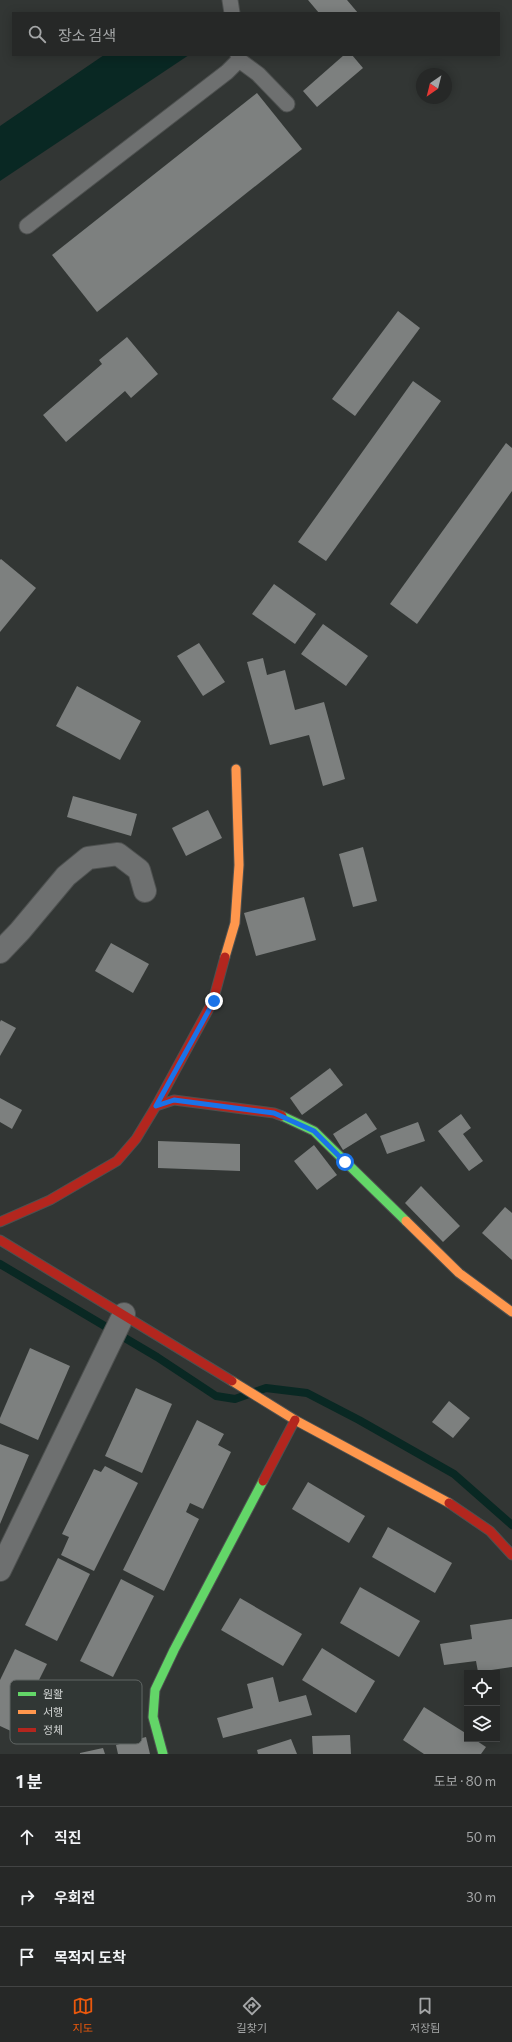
<!DOCTYPE html>
<html lang="ko">
<head>
<meta charset="utf-8">
<style>
	:root { --surface:#262827; --page:#2e302f; --text:#f1f3f6; --muted:#a4a6a7; --line:#424444; --accent:#ea580c }
	body { margin:0; font-family:Commissioner,"Noto Sans KR",sans-serif; background:var(--page); color:var(--text) }
	.controls { position:absolute; right:12px; bottom:12px; display:grid; overflow:hidden; border-radius:0px; box-shadow:0 2px 10px #0003 }
	.controls button { width:36px; height:36px; display:grid; place-items:center; padding:0; border:0; border-bottom:1px solid var(--line); background:var(--surface); color:var(--text); font:20px sans-serif }
	.compass { position:absolute; left:416px; top:68px; width:36px; height:36px; border-radius:50%; background:var(--surface); box-shadow:0 2px 10px #0003; rotate:215deg }
	.stop { position:absolute; width:12px; height:12px; margin:-9px; border:3px solid #1a73e8; border-radius:50%; background:#fff }
	.stop.end { background:#1a73e8; border-color:#fff; box-shadow:0 1px 4px #0008 }
	.list { margin:0; padding:0; list-style:none }
	h2 { display:flex; justify-content:space-between; align-items:center; height:52px; margin:0; padding:0 16px; font-size:17px }
	h2 small { font-size:13px; font-weight:400; color:var(--muted) }
	.list li { display:grid; grid-template-columns:26px 1fr auto; gap:12px; align-items:center; box-sizing:border-box; height:60px; padding:0 16px; border-top:1px solid var(--line) }
	.list b { display:block; font-size:15px; white-space:nowrap }
	.list em { font-size:13px; font-style:normal; color:var(--muted) }
	.icon { flex:none; width:22px; height:22px; fill:none; stroke:currentColor; stroke-width:2; stroke-linecap:round; stroke-linejoin:round }
	.map { position:relative; flex:none; width:512px; height:1754px; overflow:hidden }
	.search { position:absolute; background:var(--surface); box-shadow:0 2px 10px #0003; left:12px; right:12px; top:12px; height:44px; display:flex; align-items:center; gap:10px; box-sizing:border-box; padding:0 14px; border-radius:0px; color:var(--muted); font-size:15px }
	.sheet { height:232px; background:var(--surface) }
	nav { display:flex; justify-content:space-around; align-items:center; box-sizing:border-box; height:56px; border-top:1px solid var(--line); background:var(--surface); font-size:11px; color:var(--muted) }
	nav a { display:grid; justify-items:center; gap:2px }
	nav .on { color:var(--accent) }
	.map>svg:first-child { display:block }
	.water { fill:#092823 }
	.lines { fill:none; stroke-linecap:round; stroke-linejoin:round }
	.stream { stroke:#092823; stroke-width:8 }
	.building { fill:#7d807f }
	.lane-casing { stroke:#4e5150; stroke-width:17 }
	.street-casing { stroke:#4e5150; stroke-width:24 }
	.fast-casing { stroke:#4e5150; stroke-width:11 }
	.slow-casing { stroke:#4e5150; stroke-width:11 }
	.jam-casing { stroke:#4e5150; stroke-width:11 }
	.lane { stroke:#6e7070; stroke-width:15 }
	.street { stroke:#6e7070; stroke-width:22 }
	.fast { stroke:#63d668; stroke-width:9 }
	.slow { stroke:#ff974d; stroke-width:9 }
	.jam { stroke:#b3261e; stroke-width:9 }
	.route { stroke:#1a73e8; stroke-width:5 }
	.key { fill:#313735; stroke:#616664; stroke-width:1 }
	.key-label { font-size:11px; fill:#d1d4d3 }
</style>
</head>
<body>
<div class="map">
<svg width="512" height="1754" viewBox="0 0 512 1754">
	<rect width="100%" height="100%" fill="#323634"/>
	<path class="water" d="M104,55H189L0,181V126Z"/>
	<g class="lines">
		<path class="stream" d="M0,1264L157,1357L216,1396L235,1399L266,1388L307,1393L359,1420L454,1474L512,1525"/>
	</g>
	<g class="building">
		<path d="M308,0H347L358,13H319Z"/>
		<path d="M344,55H352L363,68L317,107L303,91Z"/>
		<path d="M257,93L302,149L97,312L52,255Z"/>
		<path d="M398,311L420,328L355,416L332,399Z"/>
		<path d="M127,337L158,374L131,398L125,391L66,442L43,415L102,364L99,360Z"/>
		<path d="M413,381L441,401L326,561L298,542Z"/>
		<path d="M506,443L512,448V491L417,624L390,604Z"/>
		<path d="M1,559L36,588L0,632V560Z"/>
		<path d="M274,584L316,614L295,644L252,614Z"/>
		<path d="M323,624L368,656L346,686L301,654Z"/>
		<path d="M199,643L225,682L203,696L177,656Z"/>
		<path d="M263,658L267,675L285,670L295,710L324,702L345,779L323,786L309,735L270,745L247,662Z"/>
		<path d="M77,686L141,721L120,760L56,726Z"/>
		<path d="M73,796L137,814L131,836L67,817Z"/>
		<path d="M208,810L222,838L186,856L172,828Z"/>
		<path d="M363,847L377,901L353,907L339,854Z"/>
		<path d="M304,897L316,940L256,956L244,913Z"/>
		<path d="M111,943L149,964L133,993L95,971Z"/>
		<path d="M1,1020L16,1028L0,1056V1022Z"/>
		<path d="M330,1068L343,1085L302,1115L290,1098Z"/>
		<path d="M0,1098L22,1110L12,1129L0,1122Z"/>
		<path d="M366,1113L377,1129L343,1150L333,1134Z"/>
		<path d="M461,1114L471,1128L463,1134L483,1161L469,1171L438,1131Z"/>
		<path d="M418,1122L425,1141L387,1154L380,1136Z"/>
		<path d="M158,1141L240,1144V1171L158,1168Z"/>
		<path d="M314,1145L337,1175L317,1190L294,1161Z"/>
		<path d="M421,1186L460,1226L443,1242L405,1203Z"/>
		<path d="M505,1207L512,1213V1260L482,1233Z"/>
		<path d="M30,1348L70,1366L38,1440L0,1423V1418Z"/>
		<path d="M136,1388L172,1404L142,1473L105,1456Z"/>
		<path d="M449,1401L470,1418L453,1438L432,1422Z"/>
		<path d="M197,1420L224,1434L218,1445L231,1452L203,1509L190,1503L186,1512L199,1519L164,1591L123,1570Z"/>
		<path d="M0,1444L29,1455L0,1524Z"/>
		<path d="M105,1466L138,1483L94,1571L61,1555L69,1537L62,1534L94,1469L101,1472Z"/>
		<path d="M308,1482L365,1516L349,1543L292,1509Z"/>
		<path d="M388,1527L452,1563L435,1593L372,1557Z"/>
		<path d="M58,1558L90,1574L57,1641L25,1625Z"/>
		<path d="M121,1579L154,1596L113,1677L80,1661Z"/>
		<path d="M360,1587L420,1621L399,1657L340,1623Z"/>
		<path d="M240,1598L302,1634L283,1666L221,1630Z"/>
		<path d="M512,1619V1667L478,1672L476,1661L444,1665L440,1644L472,1639L470,1625Z"/>
		<path d="M322,1648L375,1681L356,1713L302,1680Z"/>
		<path d="M15,1649L47,1664L13,1732L0,1726V1680Z"/>
		<path d="M273,1677L279,1702L306,1695L312,1715L223,1738L217,1718L253,1708L247,1684Z"/>
		<path d="M424,1707L467,1734V1739H474L486,1747L481,1754H424L403,1740Z"/>
		<path d="M350,1735L351,1754H313L312,1736Z"/>
		<path d="M146,1737L150,1754H118L116,1745Z"/>
		<path d="M291,1739L297,1754H258L257,1750Z"/>
		<path d="M103,1748L105,1754H80V1753Z"/>
	</g>
	<g class="lines">
		<g class="lane-casing">
			<g id="lane">
				<path d="M230,0L232,13"/>
				<path d="M239,60L258,74L287,104"/>
				<path d="M27,226L227,72L239,60L238,55"/>
			</g>
		</g>
		<g class="street-casing">
			<g id="street">
				<path d="M0,952L20,931L66,876L88,858L118,854L139,870L145,891"/>
				<path d="M0,1570L124,1314"/>
			</g>
		</g>
		<g class="fast-casing">
			<g id="fast">
				<path d="M282,1116L314,1131L406,1221"/>
				<path d="M163,1754L153,1717L155,1690L174,1650L263,1481"/>
			</g>
		</g>
		<g class="slow-casing">
			<g id="slow">
				<path d="M225,957L235,923L239,865L236,769"/>
				<path d="M406,1221L459,1273L512,1312"/>
				<path d="M232,1381L295,1420L449,1503"/>
			</g>
		</g>
		<g class="jam-casing">
			<g id="jam">
				<path d="M156,1106L213,1001L225,957"/>
				<path d="M0,1222L50,1200L117,1161L136,1139L156,1106L174,1100L274,1113L282,1116"/>
				<path d="M0,1240L232,1381"/>
				<path d="M263,1481L295,1420"/>
				<path d="M449,1503L490,1531L512,1555"/>
			</g>
		</g>
		<use href="#lane" class="lane"/>
		<use href="#street" class="street"/>
		<use href="#fast" class="fast"/>
		<use href="#slow" class="slow"/>
		<use href="#jam" class="jam"/>
	</g>
	<g class="lines">
		<path class="route" d="M214,1001L156,1106L174,1100L274,1113L314,1131L345,1162"/>
	</g>
	<rect x="10" y="1680" width="132" height="64" rx="6" class="key"/>
	<rect x="18" y="1692" width="18" height="4" fill="#63d668"/>
	<rect x="18" y="1710" width="18" height="4" fill="#ff974d"/>
	<rect x="18" y="1728" width="18" height="4" fill="#b3261e"/>
	<g class="key-label">
		<text x="43" y="1698">원활</text>
		<text x="43" y="1716">서행</text>
		<text x="43" y="1734">정체</text>
	</g>
</svg>
<div class="controls">
<button><svg class="icon" aria-label="locate" viewBox="0 0 24 24"><circle cx="12" cy="12" r="6"/><path d="M12 2v4M12 18v4M2 12h4M18 12h4"/></svg></button>
<button><svg class="icon" aria-label="layers" viewBox="0 0 24 24"><path d="M12 4l9 5-9 5-9-5zM3 14l9 5 9-5"/></svg></button>
</div>
<svg class="compass" viewBox="-18 -18 36 36"><path d="M0-13l5 13h-10z" fill="#e53935"/><path d="M0 13l5-13h-10z" fill="#a4a6a7"/></svg>
<div class="stop" style="left:345px;top:1162px"></div>
<div class="stop end" style="left:214px;top:1001px"></div>
<div class="search"><svg class="icon" aria-label="search" viewBox="0 0 24 24"><circle cx="10" cy="10" r="6"/><path d="M15 15l6 6"/></svg>장소 검색</div>
</div>
<section class="sheet">
<h2>1 분<small>도보 · 80 m</small></h2>
<ul class="list">
<li><svg class="icon" aria-label="ahead" viewBox="0 0 24 24"><path d="M12 20V5M6 11l6-6 6 6"/></svg><div><b>직진</b></div><em>50 m</em></li>
<li><svg class="icon" aria-label="right" viewBox="0 0 24 24"><path d="M7 20v-9h11M14 6l5 5-5 5"/></svg><div><b>우회전</b></div><em>30 m</em></li>
<li><svg class="icon" aria-label="arrive" viewBox="0 0 24 24"><path d="M6 21V4h12l-3 4 3 4H6"/></svg><div><b>목적지 도착</b></div></li>
</ul>
</section>
<nav>
<a class="on"><svg class="icon" aria-label="map" viewBox="0 0 24 24"><path d="M3 6l6-2 6 2 6-2v14l-6 2-6-2-6 2zM9 4v14M15 6v14"/></svg>지도</a>
<a><svg class="icon" aria-label="directions" viewBox="0 0 24 24"><path d="M12 3l9 9-9 9-9-9zM9 14v-3h6M13 9l2 2-2 2"/></svg>길찾기</a>
<a><svg class="icon" aria-label="saved" viewBox="0 0 24 24"><path d="M7 4h10v16l-5-4-5 4z"/></svg>저장됨</a>
</nav>
</body>
</html>
